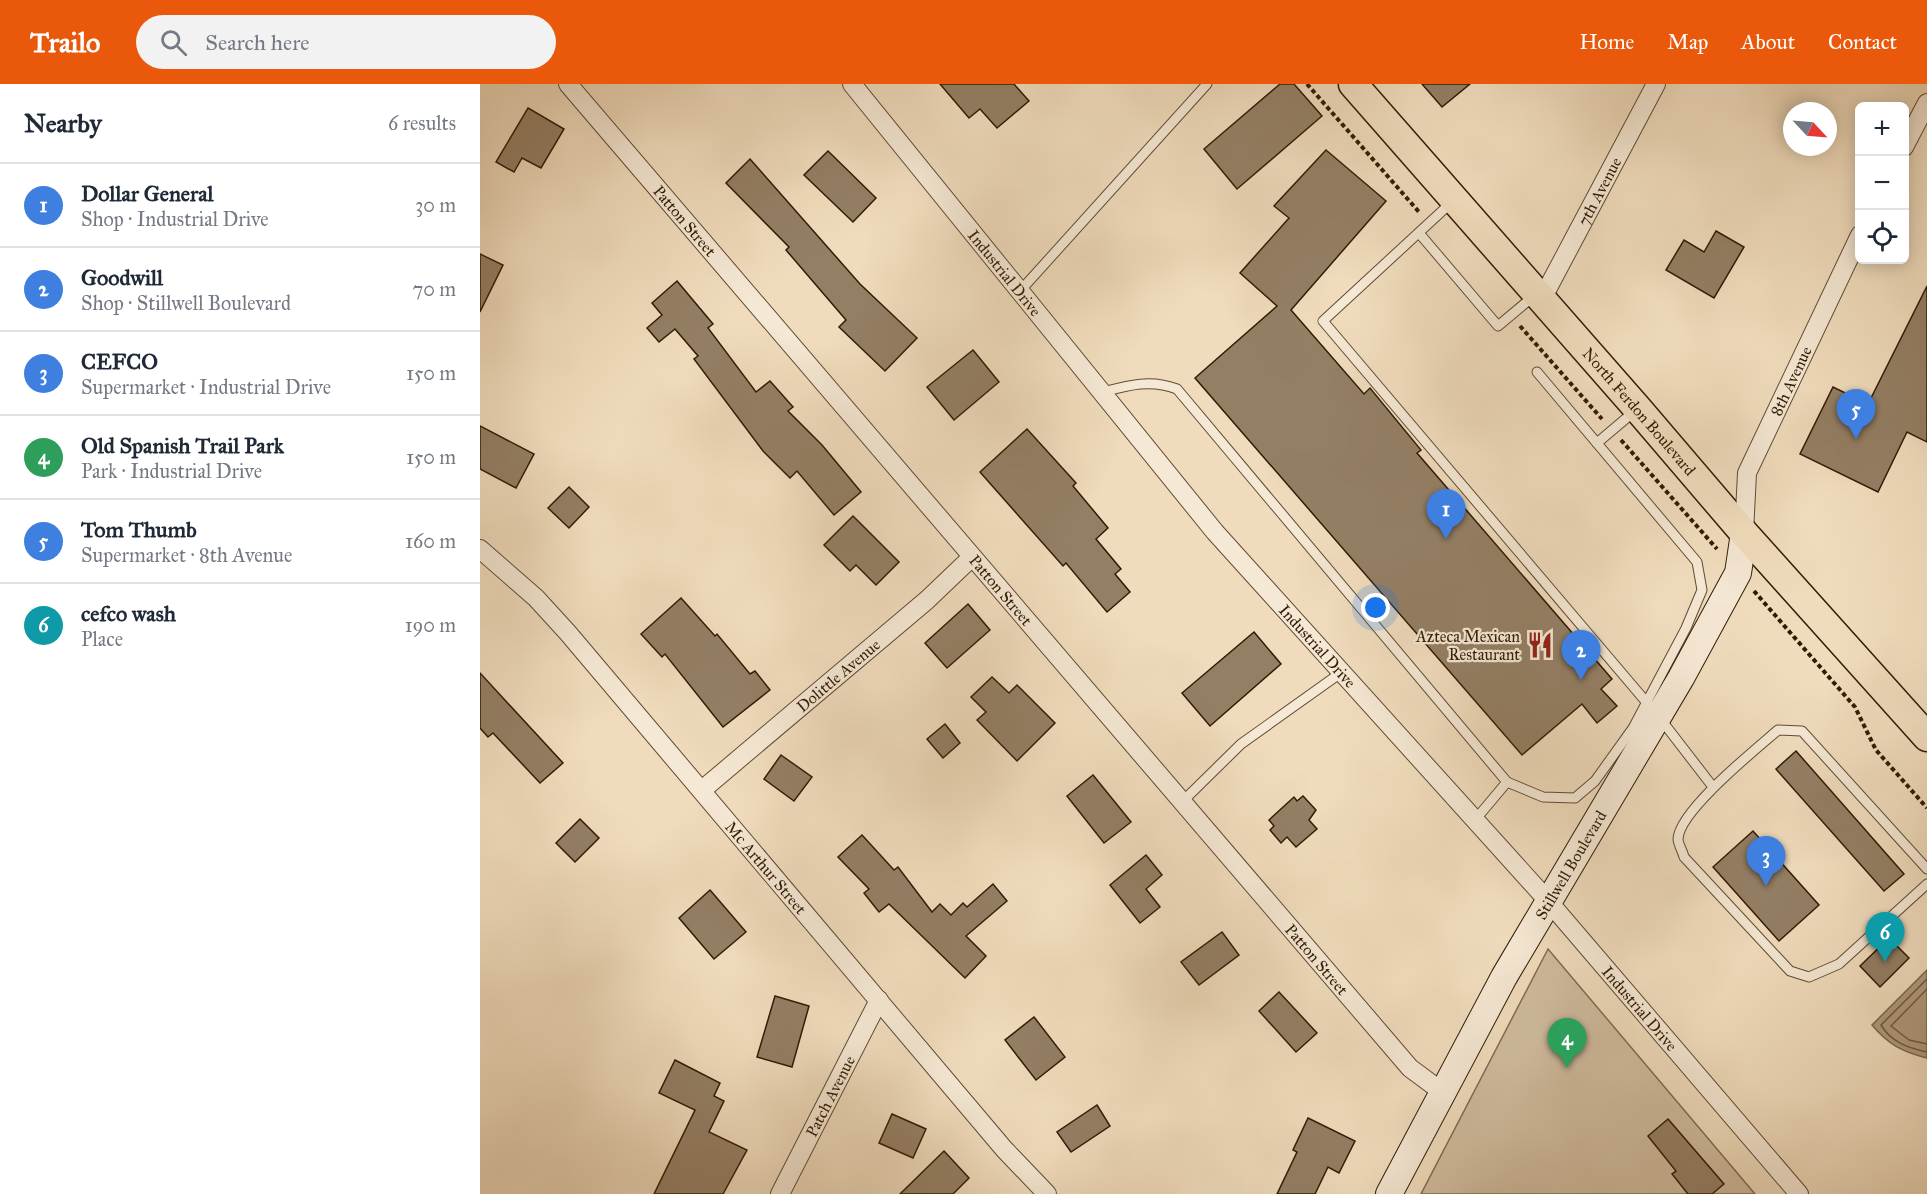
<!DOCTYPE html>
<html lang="en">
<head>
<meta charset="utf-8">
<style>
	:root { --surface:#fff; --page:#f2f2f3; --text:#1f2937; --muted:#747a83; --line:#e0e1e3; --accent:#ea580c }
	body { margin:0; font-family:"IM FELL Great Primer",serif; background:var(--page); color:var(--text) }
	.controls { position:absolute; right:18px; top:18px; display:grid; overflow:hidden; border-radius:9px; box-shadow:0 3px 15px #0003 }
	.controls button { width:54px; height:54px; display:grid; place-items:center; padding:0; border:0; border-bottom:2px solid var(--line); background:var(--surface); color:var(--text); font:30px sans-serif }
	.compass { position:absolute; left:1303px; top:18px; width:54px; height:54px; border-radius:50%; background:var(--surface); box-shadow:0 3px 15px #0003; rotate:116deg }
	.you { position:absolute; left:896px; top:524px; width:21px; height:21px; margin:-15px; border:4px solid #fff; border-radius:50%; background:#1a73e8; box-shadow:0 0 0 9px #1a73e833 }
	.badge { display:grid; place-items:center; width:39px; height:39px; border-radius:50%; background:var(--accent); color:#fff; font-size:20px; font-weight:700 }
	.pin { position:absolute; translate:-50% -50px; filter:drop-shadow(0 2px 3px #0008) }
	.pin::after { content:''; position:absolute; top:32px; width:21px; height:18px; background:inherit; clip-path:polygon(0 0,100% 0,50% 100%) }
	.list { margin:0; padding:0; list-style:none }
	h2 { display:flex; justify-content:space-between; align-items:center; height:78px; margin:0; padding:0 24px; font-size:26px }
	h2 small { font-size:20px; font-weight:400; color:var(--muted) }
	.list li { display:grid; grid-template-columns:39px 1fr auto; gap:18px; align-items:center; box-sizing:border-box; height:84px; padding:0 24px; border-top:2px solid var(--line) }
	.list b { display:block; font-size:22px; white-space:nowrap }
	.list p { margin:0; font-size:20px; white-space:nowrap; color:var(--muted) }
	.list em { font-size:20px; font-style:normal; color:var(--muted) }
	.icon { flex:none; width:33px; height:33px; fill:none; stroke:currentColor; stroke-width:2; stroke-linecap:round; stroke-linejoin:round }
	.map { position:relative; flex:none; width:1447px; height:1110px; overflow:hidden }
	header { display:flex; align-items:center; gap:36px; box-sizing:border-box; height:84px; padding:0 30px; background:var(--accent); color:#fff }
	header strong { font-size:28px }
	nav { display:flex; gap:33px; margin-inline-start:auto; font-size:21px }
	.search { width:420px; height:54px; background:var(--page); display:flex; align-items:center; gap:15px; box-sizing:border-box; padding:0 21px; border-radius:33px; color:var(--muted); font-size:22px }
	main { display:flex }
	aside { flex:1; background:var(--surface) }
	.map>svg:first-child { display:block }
	.green { fill:#cfbb9e; stroke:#806b52; stroke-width:1.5 }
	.water { fill:#af9a7e; stroke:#7c674e; stroke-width:1.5 }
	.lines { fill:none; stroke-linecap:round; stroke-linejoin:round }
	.shore { stroke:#705a42; stroke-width:1.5 }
	.building { fill:#947f65; stroke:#301b05; stroke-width:1.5 }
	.lane-casing { stroke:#604b33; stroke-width:11 }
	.street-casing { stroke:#604b33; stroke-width:20 }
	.secondary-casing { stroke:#301b05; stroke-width:28 }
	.primary-casing { stroke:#301b05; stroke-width:31 }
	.path { stroke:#301b05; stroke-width:4; stroke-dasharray:4.5 3; stroke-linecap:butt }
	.lane { stroke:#f5e8d4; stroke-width:9 }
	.street { stroke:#f5e8d4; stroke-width:18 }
	.secondary { stroke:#f5e8d4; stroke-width:26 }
	.primary { stroke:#f0dcbd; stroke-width:28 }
	.labels { text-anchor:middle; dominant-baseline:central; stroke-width:4.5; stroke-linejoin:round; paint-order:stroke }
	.street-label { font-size:16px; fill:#301b05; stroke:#f5e8d4 }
	.poi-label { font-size:16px; fill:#301b05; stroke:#f5e8d4; text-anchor:end }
</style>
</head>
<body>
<header>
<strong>Trailo</strong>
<div class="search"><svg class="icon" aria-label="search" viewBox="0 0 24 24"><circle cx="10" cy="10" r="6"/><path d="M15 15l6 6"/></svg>Search here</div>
<nav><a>Home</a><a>Map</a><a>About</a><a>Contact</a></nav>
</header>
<main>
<aside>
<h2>Nearby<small>6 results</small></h2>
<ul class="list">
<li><span class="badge" style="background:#3f7fe0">1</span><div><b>Dollar General</b><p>Shop · Industrial Drive</p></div><em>30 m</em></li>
<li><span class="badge" style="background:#3f7fe0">2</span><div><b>Goodwill</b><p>Shop · Stillwell Boulevard</p></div><em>70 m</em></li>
<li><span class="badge" style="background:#3f7fe0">3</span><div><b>CEFCO</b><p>Supermarket · Industrial Drive</p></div><em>150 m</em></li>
<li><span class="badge" style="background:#2e9e5b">4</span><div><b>Old Spanish Trail Park</b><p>Park · Industrial Drive</p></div><em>150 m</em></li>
<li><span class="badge" style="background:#3f7fe0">5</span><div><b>Tom Thumb</b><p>Supermarket · 8th Avenue</p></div><em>160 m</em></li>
<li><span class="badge" style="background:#0f9aa8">6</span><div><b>cefco wash</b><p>Place</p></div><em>190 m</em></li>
</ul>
</aside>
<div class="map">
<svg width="1447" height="1110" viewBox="0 0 1447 1110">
	<rect width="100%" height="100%" fill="#f0dcbd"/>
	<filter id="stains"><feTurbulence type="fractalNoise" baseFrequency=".00333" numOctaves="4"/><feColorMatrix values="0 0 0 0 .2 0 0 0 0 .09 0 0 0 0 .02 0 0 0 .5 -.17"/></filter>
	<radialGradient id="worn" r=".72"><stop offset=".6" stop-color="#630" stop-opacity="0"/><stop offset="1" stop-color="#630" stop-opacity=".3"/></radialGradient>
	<path class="green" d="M1068,865L1275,1110H941Z"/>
	<path class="water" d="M1447,886V974C1422,968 1408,960 1392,941Z"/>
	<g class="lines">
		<g class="shore">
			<path d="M1447,895L1401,941C1411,958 1428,964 1447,968"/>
			<path d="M1447,905L1411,942L1429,956L1447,960"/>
		</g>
	</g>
	<g class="building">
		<path d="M460,0H534L549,17L517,44L500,25L489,34Z"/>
		<path d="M800,0H814L842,32L757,105L724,65Z"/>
		<path d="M942,0H990L962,23Z"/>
		<path d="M48,24L84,45L61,84L42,74L34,88L16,78Z"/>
		<path d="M846,66L906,117L811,226L884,310L890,304L941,366L937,369L1132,595L1121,605L1137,622L1117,639L1102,620L1042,671L715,294L797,222L760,189L809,134L794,122Z"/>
		<path d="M348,67L396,114L373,138L324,91Z"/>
		<path d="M270,75L380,200L437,254L405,287L359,243L366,236L306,166L309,163L246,99Z"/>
		<path d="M1236,147L1264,163L1234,214L1186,186L1204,156L1224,168Z"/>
		<path d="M0,170L23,181L0,228Z"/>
		<path d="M197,197L233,240L228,244L276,308L290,297L313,323L308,327L342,361L381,408L354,431L317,387L310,394L283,367L214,275L218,272L195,245L179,258L167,244L182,231L172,219Z"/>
		<path d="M1447,202V358L1427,348L1398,408L1320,370L1353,303L1388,320Z"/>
		<path d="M493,266L519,298L474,336L447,303Z"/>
		<path d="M0,342L54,370L36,404L0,385Z"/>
		<path d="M547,345L596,399L593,402L628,444L616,455L641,485L635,490L650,508L627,528L586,479L583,482L500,388Z"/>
		<path d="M89,403L109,423L89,444L68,424Z"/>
		<path d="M373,432L419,478L396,501L376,481L370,487L344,461Z"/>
		<path d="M201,514L235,552L237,550L270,590L275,587L290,606L243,643L185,570L182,573L161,550Z"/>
		<path d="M488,520L510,546L467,584L445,559Z"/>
		<path d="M774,548L801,580L730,642L702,609Z"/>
		<path d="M0,589L83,679L60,699L13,649L8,653L0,644Z"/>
		<path d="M512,593L529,609L537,601L575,639L537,677L497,636L506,628L491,613Z"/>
		<path d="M465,640L480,659L463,674L447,655Z"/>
		<path d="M1316,667L1424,790L1404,807L1296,685Z"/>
		<path d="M301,671L332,693L314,717L284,695Z"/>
		<path d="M613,691L651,738L624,759L587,712Z"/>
		<path d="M823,712L836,726L829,736L837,745L816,763L807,753L801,759L790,746L794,742L789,736L814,713L817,717Z"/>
		<path d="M100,735L119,754L95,778L76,759Z"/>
		<path d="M1273,747L1339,821L1299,857L1233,783Z"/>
		<path d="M382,751L414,786L418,783L452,828L460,820L471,831L483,819L487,823L513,800L527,817L486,852L506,872L485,894L409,820L399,828L384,809L389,805L358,773Z"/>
		<path d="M666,771L682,791L666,805L680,823L660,839L630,801Z"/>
		<path d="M230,806L266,848L234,875L199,834Z"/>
		<path d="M742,848L759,871L719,901L701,878Z"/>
		<path d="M1409,854L1429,874L1400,903L1380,882Z"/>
		<path d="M799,908L837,949L816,968L779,927Z"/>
		<path d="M295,912L329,922L312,983L277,973Z"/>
		<path d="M554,933L585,973L556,996L525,956Z"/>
		<path d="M195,976L240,999L234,1012L244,1017L229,1048L267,1066L243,1110H174L215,1026L179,1009Z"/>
		<path d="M617,1021L630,1042L591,1068L577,1048Z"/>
		<path d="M412,1030L446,1045L433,1074L399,1059Z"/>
		<path d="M828,1034L875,1057L859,1089L848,1083L835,1110H797L817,1068L813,1066Z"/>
		<path d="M1188,1035L1244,1100L1232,1110H1208L1192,1090L1196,1087L1168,1052Z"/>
		<path d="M464,1067L489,1094L473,1110H420Z"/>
	</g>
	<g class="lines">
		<g class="lane-casing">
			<g id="lane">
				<path d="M973,117L843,237L1179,633L1233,703"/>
				<path d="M939,149L1018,242L1055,211"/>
				<path d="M541,206L727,0"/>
				<path d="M623,308C649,301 671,295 697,305L1027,698L995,736"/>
				<path d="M1117,359L1156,326"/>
				<path d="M1027,698L1063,713L1095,714L1115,697L1153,644L1206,544L1222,506L1217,478L1057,288"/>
				<path d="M702,718L761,660L862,588"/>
				<path d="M1447,785L1322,647L1298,646C1276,665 1199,727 1198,755C1198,760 1203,768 1204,773L1310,887L1329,893L1359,880L1447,800"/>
			</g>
		</g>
		<g class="street-casing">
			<g id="street">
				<path id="s1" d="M88,0L930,984L961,1007"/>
				<path id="s2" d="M372,0L735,448L1069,818L1319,1110"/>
				<path d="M1424,63L1447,19"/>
				<path id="s3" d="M1062,215L1176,0"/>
				<path id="s4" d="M1264,449L1267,389L1380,151"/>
				<path id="s5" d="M0,465L56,514L88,549L524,1065L567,1110"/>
				<path id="s6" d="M222,706L447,516L492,473"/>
				<path id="s7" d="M300,1110L399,916"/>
			</g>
		</g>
		<g class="secondary-casing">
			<g id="secondary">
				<path id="s8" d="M909,1110L1024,893L1201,594L1258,489L1264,449"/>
			</g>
		</g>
		<g class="primary-casing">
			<g id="primary">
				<path id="s9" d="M873,0L1158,325L1264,449L1447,653"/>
			</g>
		</g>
		<g class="path">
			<path d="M827,0L939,128"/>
			<path d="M1040,242L1122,335"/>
			<path d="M1141,356L1237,465"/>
			<path d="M1274,507L1375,623L1396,666L1447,724"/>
		</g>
		<use href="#lane" class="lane"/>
		<use href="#street" class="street"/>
		<use href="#secondary" class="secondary"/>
		<use href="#primary" class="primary"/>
	</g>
	<defs>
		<g id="restaurant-bare" transform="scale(2.07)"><path d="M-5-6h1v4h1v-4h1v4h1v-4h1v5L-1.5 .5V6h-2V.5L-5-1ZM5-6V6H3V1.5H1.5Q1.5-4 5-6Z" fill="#8f2418" stroke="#f5e8d4" stroke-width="2.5" paint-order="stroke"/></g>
	</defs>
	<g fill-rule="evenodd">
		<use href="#restaurant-bare" x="1060" y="561"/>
	</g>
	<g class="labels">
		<g class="street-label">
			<text stroke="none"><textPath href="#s3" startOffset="122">7th Avenue</textPath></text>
			<text stroke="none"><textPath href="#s1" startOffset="180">Patton Street</textPath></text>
			<text stroke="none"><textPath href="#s2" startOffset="243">Industrial Drive</textPath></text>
			<text stroke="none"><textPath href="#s4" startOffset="162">8th Avenue</textPath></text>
			<text stroke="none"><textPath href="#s9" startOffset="435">North Ferdon Boulevard</textPath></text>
			<text stroke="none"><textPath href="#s1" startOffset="666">Patton Street</textPath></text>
			<text stroke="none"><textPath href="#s2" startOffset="730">Industrial Drive</textPath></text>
			<text stroke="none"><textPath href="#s6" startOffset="178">Dolittle Avenue</textPath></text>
			<text stroke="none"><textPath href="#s8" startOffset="376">Stillwell Boulevard</textPath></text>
			<text stroke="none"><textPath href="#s5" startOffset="429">Mc Arthur Street</textPath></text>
			<text stroke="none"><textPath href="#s1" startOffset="1152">Patton Street</textPath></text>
			<text stroke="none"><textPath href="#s2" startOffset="1215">Industrial Drive</textPath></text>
			<text stroke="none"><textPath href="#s7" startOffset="110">Patch Avenue</textPath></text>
		</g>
		<g class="poi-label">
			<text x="1040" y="552">Azteca Mexican<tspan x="1040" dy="18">Restaurant</tspan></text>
		</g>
	</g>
	<rect width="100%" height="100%" filter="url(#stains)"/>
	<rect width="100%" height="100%" fill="url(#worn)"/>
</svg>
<div class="controls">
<button>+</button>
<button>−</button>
<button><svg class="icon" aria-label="locate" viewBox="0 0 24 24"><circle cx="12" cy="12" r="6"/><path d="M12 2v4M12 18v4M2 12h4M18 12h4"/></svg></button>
</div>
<svg class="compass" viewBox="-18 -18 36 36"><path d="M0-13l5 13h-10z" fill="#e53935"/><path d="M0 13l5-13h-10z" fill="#747a83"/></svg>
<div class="you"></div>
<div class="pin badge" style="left:966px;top:455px;background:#3f7fe0">1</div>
<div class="pin badge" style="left:1101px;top:596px;background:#3f7fe0">2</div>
<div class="pin badge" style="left:1286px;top:802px;background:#3f7fe0">3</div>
<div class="pin badge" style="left:1087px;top:984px;background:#2e9e5b">4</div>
<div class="pin badge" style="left:1376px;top:355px;background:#3f7fe0">5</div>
<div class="pin badge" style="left:1405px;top:878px;background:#0f9aa8">6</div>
</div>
</main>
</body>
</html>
